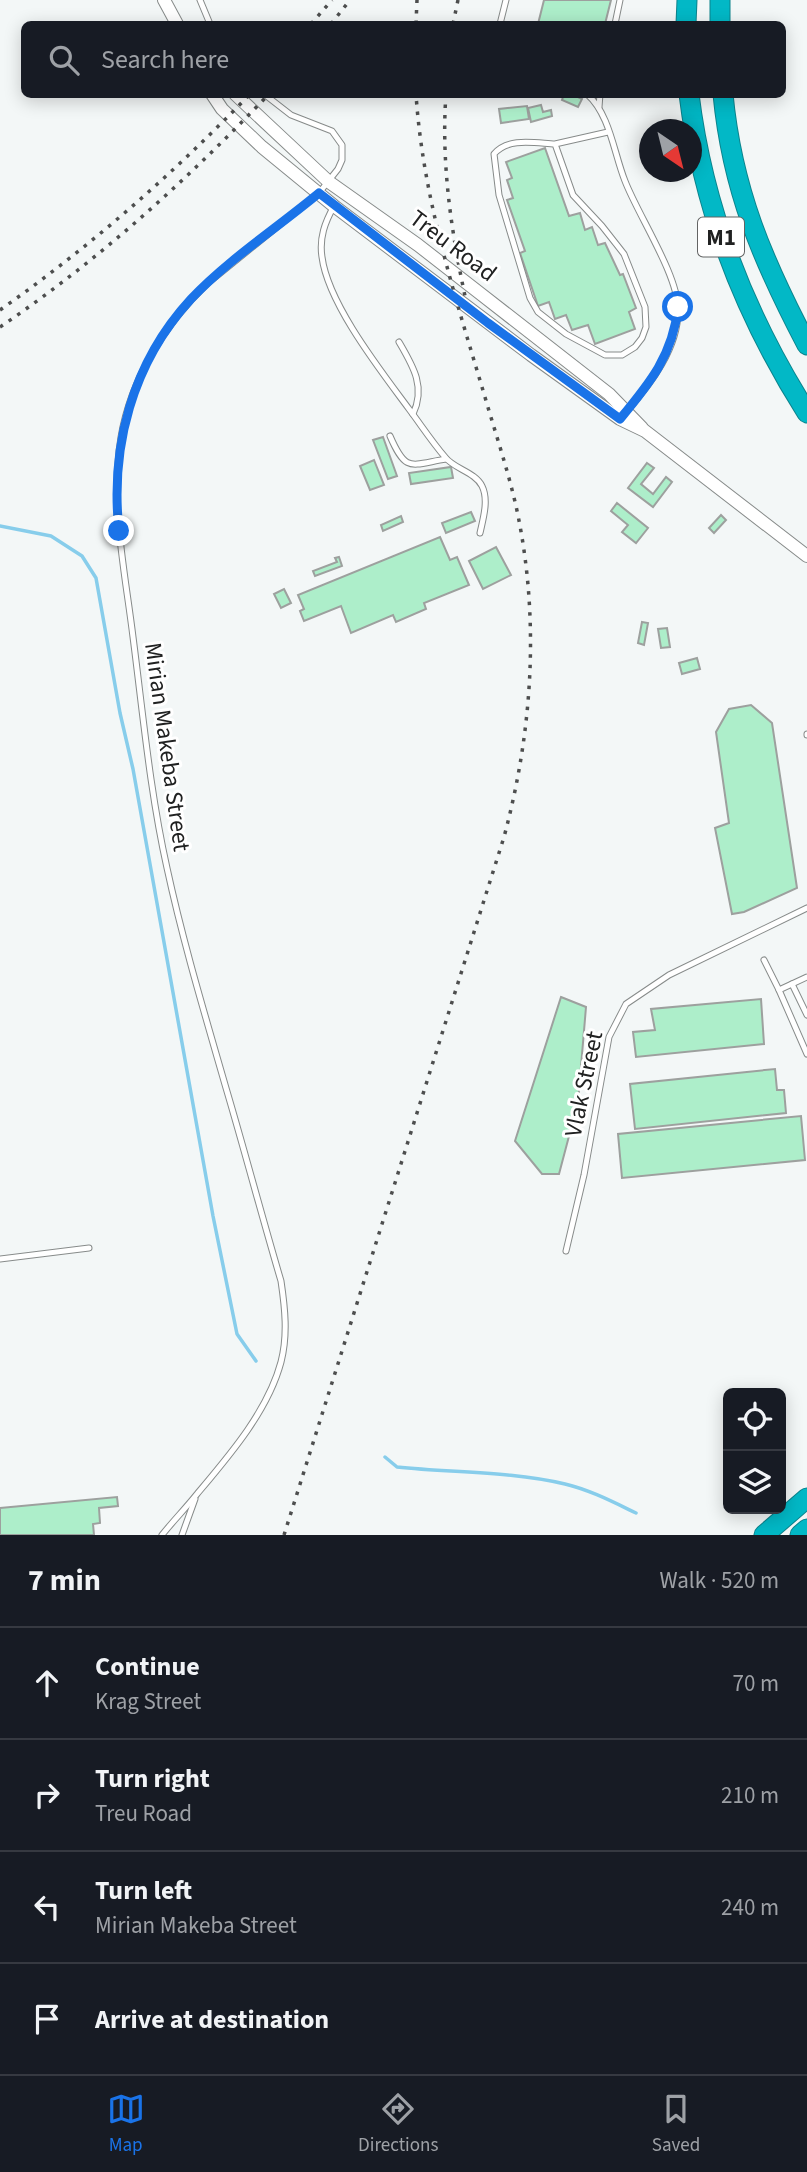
<!DOCTYPE html>
<html lang="en">
<head>
<meta charset="utf-8">
<style>
	:root { --surface:#171b24; --page:#20242c; --text:#f1f3f6; --muted:#9ea1a6; --line:#363941; --accent:#1a73e8 }
	body { margin:0; font-family:"Source Sans 3",sans-serif; background:var(--page); color:var(--text) }
	.controls { position:absolute; right:21px; bottom:21px; display:grid; overflow:hidden; border-radius:10px; box-shadow:0 4px 18px #0003 }
	.controls button { width:63px; height:63px; display:grid; place-items:center; padding:0; border:0; border-bottom:2px solid var(--line); background:var(--surface); color:var(--text); font:35px sans-serif }
	.compass { position:absolute; left:639px; top:119px; width:63px; height:63px; border-radius:50%; background:var(--surface); box-shadow:0 4px 18px #0003; rotate:145deg }
	.stop { position:absolute; width:21px; height:21px; margin:-16px; border:5px solid #1a73e8; border-radius:50%; background:#fff }
	.stop.end { background:#1a73e8; border-color:#fff; box-shadow:0 2px 7px #0008 }
	.list { margin:0; padding:0; list-style:none }
	h2 { display:flex; justify-content:space-between; align-items:center; height:91px; margin:0; padding:0 28px; font-size:30px }
	h2 small { font-size:23px; font-weight:400; color:var(--muted) }
	.list li { display:grid; grid-template-columns:46px 1fr auto; gap:21px; align-items:center; box-sizing:border-box; height:112px; padding:0 28px; border-top:2px solid var(--line) }
	.list b { display:block; font-size:26px; white-space:nowrap }
	.list p { margin:0; font-size:23px; white-space:nowrap; color:var(--muted) }
	.list em { font-size:23px; font-style:normal; color:var(--muted) }
	.icon { flex:none; width:38px; height:38px; fill:none; stroke:currentColor; stroke-width:2; stroke-linecap:round; stroke-linejoin:round }
	.map { position:relative; flex:none; width:807px; height:1535px; overflow:hidden }
	.search { position:absolute; background:var(--surface); box-shadow:0 4px 18px #0003; left:21px; right:21px; top:21px; height:77px; display:flex; align-items:center; gap:18px; box-sizing:border-box; padding:0 24px; border-radius:10px; color:var(--muted); font-size:26px }
	.sheet { height:539px; background:var(--surface) }
	nav { display:flex; justify-content:space-around; align-items:center; box-sizing:border-box; height:98px; border-top:2px solid var(--line); background:var(--surface); font-size:19px; color:var(--muted) }
	nav a { display:grid; justify-items:center; gap:4px }
	nav .on { color:var(--accent) }
	.map>svg:first-child { display:block }
	.lines { fill:none; stroke-linecap:round; stroke-linejoin:round }
	.stream { stroke:#87cdeb; stroke-width:3.5 }
	.building { fill:#adeeca; stroke:#9da09e; stroke-width:2 }
	.service-casing { stroke:#878b8a; stroke-width:7 }
	.tertiary-casing { stroke:#878b8a; stroke-width:14 }
	.motorway-casing { stroke:#0c838c; stroke-width:21 }
	.service { stroke:#fff; stroke-width:5 }
	.tertiary { stroke:#fff; stroke-width:12 }
	.motorway { stroke:#02b8c6; stroke-width:19 }
	.rail { stroke:#4d4e4e; stroke-width:3.5; stroke-dasharray:3.5 7; stroke-linecap:butt }
	.route { stroke:#1a73e8; stroke-width:9 }
	.labels { text-anchor:middle; dominant-baseline:central; stroke-width:6; stroke-linejoin:round; paint-order:stroke }
	.shield { fill:#fff; stroke:#636464; stroke-width:2 }
	.shield-label { font-size:23px; font-weight:bold; fill:#202121 }
	.street-label { font-size:24px; fill:#202121; stroke:#fff }
</style>
</head>
<body>
<div class="map">
<svg width="807" height="1535" viewBox="0 0 807 1535">
	<rect width="100%" height="100%" fill="#f3f7f7"/>
	<g class="lines">
		<g class="stream">
			<path d="M0,526L51,536L82,556L96,578L120,713L133,769L213,1216L237,1334L256,1361"/>
			<path d="M385,1457L397,1467C453,1473 510,1471 565,1484C590,1490 613,1502 636,1513"/>
		</g>
	</g>
	<g class="building">
		<path d="M544,0H611L605,24H538Z"/>
		<path d="M564,94H572L582,99L578,107L562,100Z"/>
		<path d="M541,105L543,112L551,110L552,116L531,122L528,108Z"/>
		<path d="M527,106L529,119L501,123L499,109Z"/>
		<path d="M545,148L569,216L580,213L585,230L592,227L598,245L605,243L620,275L623,274L636,308L629,312L635,329L595,344L588,325L572,330L566,315L555,319L549,302L538,306L520,253L525,251L507,200L513,198L507,180L512,178L506,162Z"/>
		<path d="M383,437L397,476L388,479L373,440Z"/>
		<path d="M374,460L384,485L370,490L360,466Z"/>
		<path d="M647,463L654,468L641,484L653,494L666,477L672,482L653,507L628,488Z"/>
		<path d="M451,467L453,478L411,484L409,473Z"/>
		<path d="M617,503L648,528L636,543L622,532L628,525L611,511Z"/>
		<path d="M471,512L475,521L446,533L442,523Z"/>
		<path d="M721,515L726,520L714,533L709,528Z"/>
		<path d="M401,516L403,522L383,531L381,525Z"/>
		<path d="M440,537L450,560L457,557L469,585L424,603L426,609L396,622L393,615L351,633L341,606L304,621L300,611L304,609L298,595Z"/>
		<path d="M496,547L511,575L483,589L469,561Z"/>
		<path d="M339,557L342,566L315,576L313,571L337,562L335,558Z"/>
		<path d="M284,589L291,603L281,608L274,594Z"/>
		<path d="M642,622L648,623L644,645L638,643Z"/>
		<path d="M667,628L670,647L661,648L658,629Z"/>
		<path d="M697,658L700,669L682,674L679,663Z"/>
		<path d="M751,705L772,723L797,888L744,912L732,914L715,828L729,823L716,732L729,709Z"/>
		<path d="M561,997L586,1007L578,1102L559,1174H542L515,1141Z"/>
		<path d="M761,999L764,1044L636,1057L633,1032L655,1030L651,1009Z"/>
		<path d="M775,1069L777,1090H784L786,1113L635,1129L630,1084Z"/>
		<path d="M801,1116L805,1160L622,1178L618,1134Z"/>
		<path d="M117,1497L118,1506L99,1508L100,1523L93,1524L94,1535H0V1508Z"/>
	</g>
	<g class="lines">
		<g class="service-casing">
			<g id="service">
				<path d="M200,0L210,24"/>
				<path d="M500,24L506,0"/>
				<path d="M615,24L620,0"/>
				<path d="M587,94C610,114 614,154 625,181C638,215 678,275 678,309C679,347 651,384 627,411"/>
				<path d="M599,107L600,94"/>
				<path d="M555,144C535,143 508,137 494,154L499,195L530,298L538,312L566,334L605,355H622L635,347L642,338L646,327L645,307L624,254L602,226L573,195L555,144L608,132"/>
				<path d="M334,206C325,222 319,238 322,257C328,304 381,371 409,409C421,425 432,442 445,457C454,469 475,472 482,486C489,500 483,519 480,533"/>
				<path d="M399,342C413,366 426,387 413,414"/>
				<path d="M390,436C406,473 410,465 446,459"/>
				<path d="M807,734V735"/>
				<path d="M764,960L779,990"/>
				<path d="M807,977L779,990L807,1054"/>
				<path d="M792,984L807,1015"/>
				<path d="M566,1251L584,1175L609,1037L626,1004L669,975L807,908"/>
				<path d="M0,1259L89,1248"/>
				<path d="M162,1535C173,1521 186,1508 197,1494C229,1456 268,1411 281,1362C288,1335 285,1308 281,1281C262,1217 245,1152 226,1088C205,1015 183,942 167,868C150,792 143,714 133,637C125,571 110,505 121,437C131,378 165,324 208,283L319,193L338,169L342,160V145L332,131L291,115L264,94"/>
				<path d="M182,1535L195,1499"/>
			</g>
		</g>
		<g class="tertiary-casing">
			<g id="tertiary">
				<path d="M164,0L177,24"/>
				<path d="M212,94L222,109L262,147L334,206L531,355L620,419L645,431L807,556"/>
				<path d="M235,94L329,182L418,245L477,291L609,394L642,428"/>
			</g>
		</g>
		<g class="motorway-casing">
			<g id="motorway">
				<path d="M686,24L687,0"/>
				<path d="M720,24V0"/>
				<path d="M689,94C703,209 745,315 807,413"/>
				<path d="M723,94C732,190 763,261 807,345"/>
				<path d="M764,1535L807,1498"/>
				<path d="M800,1535L807,1529"/>
			</g>
		</g>
		<use href="#service" class="service"/>
		<use href="#tertiary" class="tertiary"/>
		<use href="#motorway" class="motorway"/>
		<g class="rail">
			<path d="M311,24L332,0"/>
			<path d="M331,24L350,0"/>
			<path d="M416,24L417,0"/>
			<path d="M453,24L458,0"/>
			<path d="M446,94C441,162 451,230 465,296"/>
			<path d="M0,310C91,246 173,174 250,94"/>
			<path d="M0,327C99,260 187,180 269,94"/>
			<path d="M284,1535L504,837C533,729 540,616 516,506C508,471 497,438 487,404C457,302 423,201 416,94"/>
		</g>
	</g>
	<g class="lines">
		<path class="route" d="M119,531C110,447 132,363 191,299C229,259 277,228 319,193L488,323L620,419C650,383 673,355 678,307"/>
	</g>
	<g class="labels">
		<rect class="shield" x="698" y="217.5" width="46" height="39" rx="5"/>
		<g class="shield-label">
			<text x="721" y="237">M1</text>
		</g>
		<g class="street-label">
			<text transform="translate(453 246) rotate(37)">Treu Road</text>
			<text transform="translate(167 747) rotate(82)">Mirian Makeba Street</text>
			<text transform="translate(584 1084) rotate(-78)">Vlak Street</text>
		</g>
	</g>
</svg>
<div class="controls">
<button><svg class="icon" aria-label="locate" viewBox="0 0 24 24"><circle cx="12" cy="12" r="6"/><path d="M12 2v4M12 18v4M2 12h4M18 12h4"/></svg></button>
<button><svg class="icon" aria-label="layers" viewBox="0 0 24 24"><path d="M12 4l9 5-9 5-9-5zM3 14l9 5 9-5"/></svg></button>
</div>
<svg class="compass" viewBox="-18 -18 36 36"><path d="M0-13l5 13h-10z" fill="#e53935"/><path d="M0 13l5-13h-10z" fill="#9ea1a6"/></svg>
<div class="stop" style="left:678px;top:307px"></div>
<div class="stop end" style="left:119px;top:531px"></div>
<div class="search"><svg class="icon" aria-label="search" viewBox="0 0 24 24"><circle cx="10" cy="10" r="6"/><path d="M15 15l6 6"/></svg>Search here</div>
</div>
<section class="sheet">
<h2>7 min<small>Walk · 520 m</small></h2>
<ul class="list">
<li><svg class="icon" aria-label="ahead" viewBox="0 0 24 24"><path d="M12 20V5M6 11l6-6 6 6"/></svg><div><b>Continue</b><p>Krag Street</p></div><em>70 m</em></li>
<li><svg class="icon" aria-label="right" viewBox="0 0 24 24"><path d="M7 20v-9h11M14 6l5 5-5 5"/></svg><div><b>Turn right</b><p>Treu Road</p></div><em>210 m</em></li>
<li><svg class="icon" aria-label="left" viewBox="0 0 24 24"><path d="M17 20v-9H6M10 6l-5 5 5 5"/></svg><div><b>Turn left</b><p>Mirian Makeba Street</p></div><em>240 m</em></li>
<li><svg class="icon" aria-label="arrive" viewBox="0 0 24 24"><path d="M6 21V4h12l-3 4 3 4H6"/></svg><div><b>Arrive at destination</b></div></li>
</ul>
</section>
<nav>
<a class="on"><svg class="icon" aria-label="map" viewBox="0 0 24 24"><path d="M3 6l6-2 6 2 6-2v14l-6 2-6-2-6 2zM9 4v14M15 6v14"/></svg>Map</a>
<a><svg class="icon" aria-label="directions" viewBox="0 0 24 24"><path d="M12 3l9 9-9 9-9-9zM9 14v-3h6M13 9l2 2-2 2"/></svg>Directions</a>
<a><svg class="icon" aria-label="saved" viewBox="0 0 24 24"><path d="M7 4h10v16l-5-4-5 4z"/></svg>Saved</a>
</nav>
</body>
</html>
